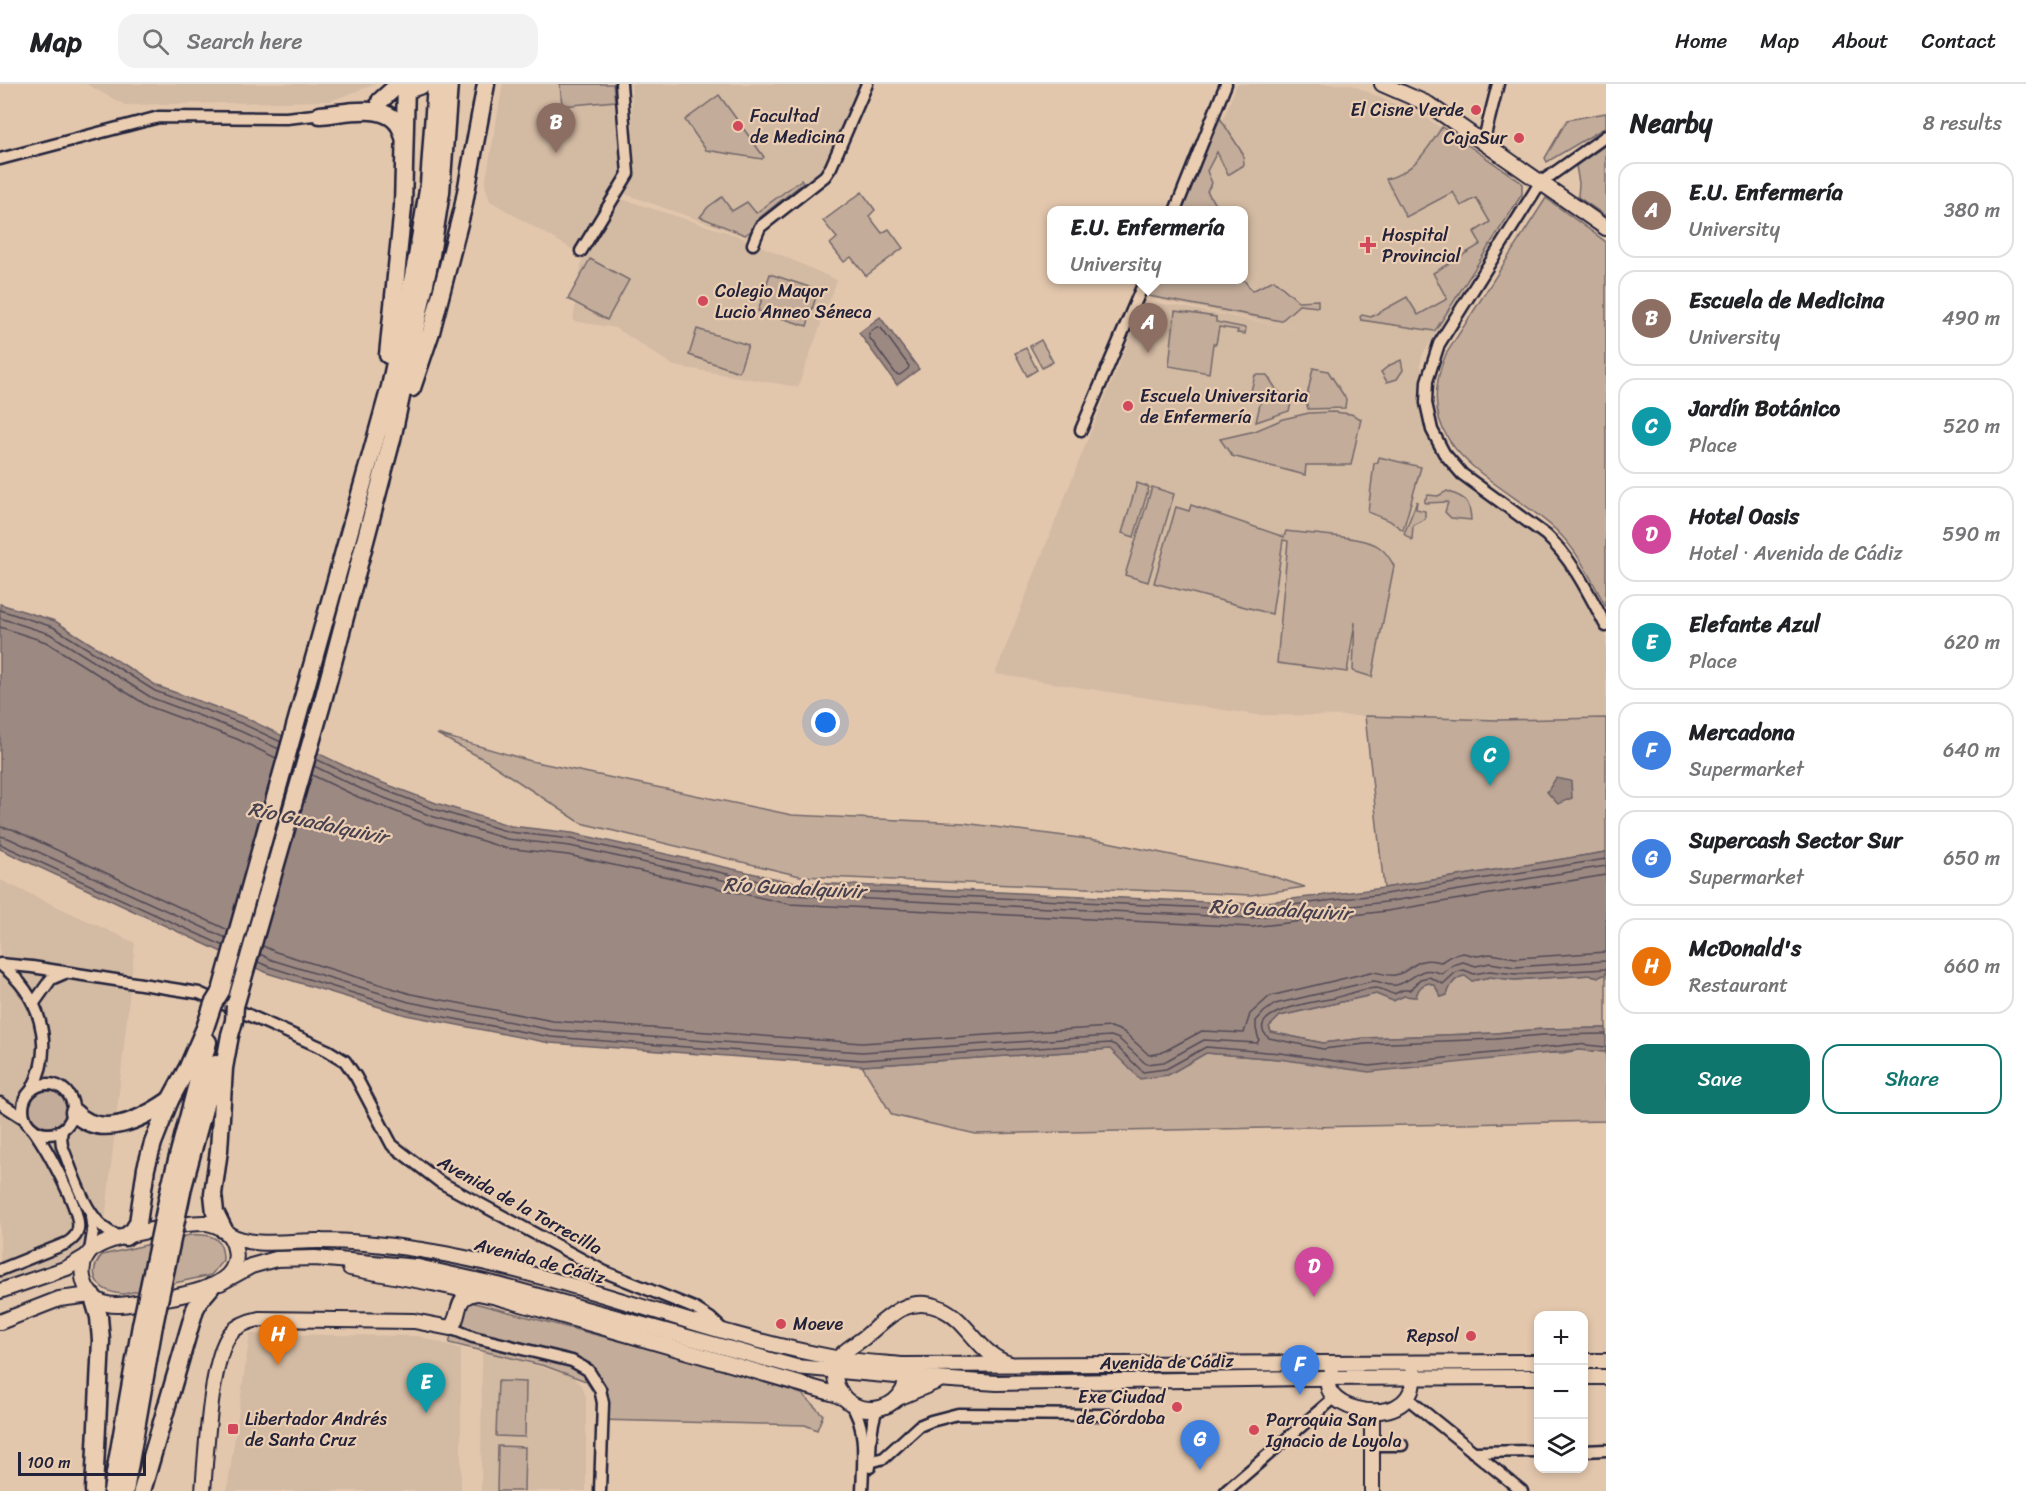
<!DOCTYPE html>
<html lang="en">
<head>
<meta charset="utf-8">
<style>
	:root { --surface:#fff; --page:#f2f2f2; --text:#202124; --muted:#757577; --line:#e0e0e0; --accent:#0f766e }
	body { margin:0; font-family:Sriracha,sans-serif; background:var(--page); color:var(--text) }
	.controls { position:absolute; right:18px; bottom:18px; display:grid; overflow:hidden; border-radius:12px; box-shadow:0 3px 9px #0003 }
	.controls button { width:54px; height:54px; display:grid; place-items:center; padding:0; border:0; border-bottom:2px solid var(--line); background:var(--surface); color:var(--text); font:30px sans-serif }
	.scale { position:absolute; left:18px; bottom:15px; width:128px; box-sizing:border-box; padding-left:6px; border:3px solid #22223b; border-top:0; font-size:16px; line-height:21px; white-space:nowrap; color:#22223b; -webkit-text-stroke:4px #ebceb2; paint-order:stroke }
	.you { position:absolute; left:826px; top:639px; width:21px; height:21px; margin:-15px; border:4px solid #fff; border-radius:50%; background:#1a73e8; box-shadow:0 0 0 9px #1a73e833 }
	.badge { display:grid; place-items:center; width:39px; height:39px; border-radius:50%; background:var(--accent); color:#fff; font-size:20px; font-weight:700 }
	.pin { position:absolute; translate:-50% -50px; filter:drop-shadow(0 2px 3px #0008) }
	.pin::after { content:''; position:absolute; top:32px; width:21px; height:18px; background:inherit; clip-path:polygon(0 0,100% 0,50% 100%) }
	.popup { position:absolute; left:1047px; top:122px; width:201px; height:78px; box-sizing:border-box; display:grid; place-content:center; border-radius:12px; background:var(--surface); filter:drop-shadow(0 2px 4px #0005); font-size:20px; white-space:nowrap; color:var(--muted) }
	.popup b { font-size:22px; color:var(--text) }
	.popup::after { content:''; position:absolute; left:50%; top:100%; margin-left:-12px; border:12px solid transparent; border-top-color:var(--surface) }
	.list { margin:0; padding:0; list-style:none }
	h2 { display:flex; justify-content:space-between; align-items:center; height:78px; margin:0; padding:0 24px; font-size:26px }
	h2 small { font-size:20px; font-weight:400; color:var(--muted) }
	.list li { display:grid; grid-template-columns:39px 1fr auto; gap:18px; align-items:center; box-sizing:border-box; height:96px; margin:0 12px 12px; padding:0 12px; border:2px solid var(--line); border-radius:18px }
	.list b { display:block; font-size:22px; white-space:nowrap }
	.list p { margin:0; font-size:20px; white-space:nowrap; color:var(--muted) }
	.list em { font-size:20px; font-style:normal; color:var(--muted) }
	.actions { display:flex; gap:12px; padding:18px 24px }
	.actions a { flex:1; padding:14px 0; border:2px solid var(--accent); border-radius:18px; text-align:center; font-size:21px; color:var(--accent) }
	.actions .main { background:var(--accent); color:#fff }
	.icon { flex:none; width:33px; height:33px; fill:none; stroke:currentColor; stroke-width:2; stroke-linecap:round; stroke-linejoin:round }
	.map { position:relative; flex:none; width:1606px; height:1407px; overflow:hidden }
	header { display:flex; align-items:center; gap:36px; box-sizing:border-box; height:84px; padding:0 30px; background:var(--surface); border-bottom:2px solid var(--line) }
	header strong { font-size:28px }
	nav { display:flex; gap:33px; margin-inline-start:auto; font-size:21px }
	.search { width:420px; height:54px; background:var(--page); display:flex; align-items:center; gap:15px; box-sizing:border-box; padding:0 21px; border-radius:18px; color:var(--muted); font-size:22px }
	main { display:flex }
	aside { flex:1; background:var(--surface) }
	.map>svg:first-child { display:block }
	.built { fill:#d3baa3 }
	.green { fill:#c3ac9a; stroke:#72676a; stroke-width:1.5 }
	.water { fill:#9c8982; stroke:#6b6066; stroke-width:1.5 }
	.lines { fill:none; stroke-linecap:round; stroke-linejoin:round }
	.shore { stroke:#534b57; stroke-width:1.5 }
	.minor-casing { stroke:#22223b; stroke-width:15 }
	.major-casing { stroke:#22223b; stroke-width:18 }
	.highway-casing { stroke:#22223b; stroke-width:21 }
	.minor { stroke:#ebceb2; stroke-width:10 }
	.major { stroke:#ebceb2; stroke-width:14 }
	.highway { stroke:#ebceb2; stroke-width:16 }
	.highway-bridge-casing { stroke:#22223b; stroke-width:21; stroke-linecap:butt }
	.highway-bridge { stroke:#ebceb2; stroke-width:16 }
	.poi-dot { fill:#d1495b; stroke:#ebceb2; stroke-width:2 }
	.labels { text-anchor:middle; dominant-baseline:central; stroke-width:4.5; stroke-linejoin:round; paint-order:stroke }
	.poi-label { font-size:18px; fill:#22223b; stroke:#ebceb2; text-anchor:start }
	.street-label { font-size:18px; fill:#22223b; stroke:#ebceb2 }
	.water-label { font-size:20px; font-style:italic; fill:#474150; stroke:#ebceb2 }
</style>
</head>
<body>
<header>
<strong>Map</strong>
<div class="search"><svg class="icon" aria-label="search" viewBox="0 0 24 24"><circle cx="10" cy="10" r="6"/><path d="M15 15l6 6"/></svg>Search here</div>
<nav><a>Home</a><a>Map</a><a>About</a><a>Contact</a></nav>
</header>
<main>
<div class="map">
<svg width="1606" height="1407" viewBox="0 0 1606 1407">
	<rect width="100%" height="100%" fill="#e3c7ad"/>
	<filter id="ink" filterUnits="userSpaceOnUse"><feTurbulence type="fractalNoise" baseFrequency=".0167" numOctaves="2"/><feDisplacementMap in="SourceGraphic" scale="12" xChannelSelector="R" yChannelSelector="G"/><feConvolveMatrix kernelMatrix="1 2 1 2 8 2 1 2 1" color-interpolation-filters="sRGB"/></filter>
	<g filter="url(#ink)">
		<g class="built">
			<path d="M86,0H376L330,17L125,21Z"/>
			<path d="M503,0H616L623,92L577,168L490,117L485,101Z"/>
			<path d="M631,0H862L825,84L755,137L749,154L625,110L635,93Z"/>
			<path d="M1237,0H1350L1428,35L1523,101V111L1423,270L1420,281L1423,288L1421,320L1442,373L1543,452L1563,471L1606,549V634L1498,636L1365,632L1256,631L995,590L1087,357L1145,218L1178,222L1308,247L1149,214L1156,196H1244V127L1186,126Z"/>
			<path d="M622,115L736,151L837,196L798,303L674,282L616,244L573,237L582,174Z"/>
			<path d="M0,796L135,859L104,1148L72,1171L0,1201Z"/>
			<path d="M250,1250L418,1252L461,1265V1407H227Z"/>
			<path d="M482,1265L573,1293L582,1302L586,1313V1407H481Z"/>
		</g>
		<g class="green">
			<path d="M560,0H613L615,17L562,22Z"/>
			<path d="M719,11L764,73L762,75L706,66L685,36Z"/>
			<path d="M1606,29V43L1547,78L1545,74L1567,36Z"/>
			<path d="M1220,34L1243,70L1244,81L1228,91L1217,68L1207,87L1212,99L1207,107L1218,126L1180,127Z"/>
			<path d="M1442,43L1522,99V110L1437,244L1434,247L1361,236L1360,233L1362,231L1371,233L1407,213L1418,231L1447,215L1433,189L1481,160L1474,148L1490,138L1476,114L1461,122L1453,108L1406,133L1386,95C1414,88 1427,66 1442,43Z"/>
			<path d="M1606,61V132L1578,113L1579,99L1576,82Z"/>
			<path d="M801,96L803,99L758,135L751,147L745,151L700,133L708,123L722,113L732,127L747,118L756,129Z"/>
			<path d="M862,108L875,126L869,132L882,149L889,145L903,164L866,192L851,173L844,178L830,160L837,154L823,137Z"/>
			<path d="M1546,114L1606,158V523C1591,495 1579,468 1556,446C1501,395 1405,367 1446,270Z"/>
			<path d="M590,175L629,196L607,236L568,215Z"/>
			<path d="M770,190L818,206L807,242L758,227Z"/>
			<path d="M1150,196H1244L1252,207L1274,196L1298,217L1318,216V223L1299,221L1281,237L1143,211Z"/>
			<path d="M1175,227L1216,233V238L1246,244L1245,250L1237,249L1238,246L1219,243L1216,260H1213L1209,289L1169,282Z"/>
			<path d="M697,245L748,261L739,288L689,271Z"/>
			<path d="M1041,256L1053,278L1042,284L1030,262Z"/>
			<path d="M1026,264L1037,286L1027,292L1015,269Z"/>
			<path d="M1401,276L1403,286L1397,295L1387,298L1381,288L1390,281Z"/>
			<path d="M1313,284L1328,287L1346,315L1345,324L1308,325L1306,317Z"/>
			<path d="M1255,291H1267L1276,305L1291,319L1289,327L1256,338L1262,311L1251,307Z"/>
			<path d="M1334,328L1351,330L1361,335L1351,381H1306L1305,391L1232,372L1220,355L1255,347L1283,335L1309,329Z"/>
			<path d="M1379,373L1421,383L1403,446L1390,437L1368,428L1374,379L1378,378Z"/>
			<path d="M1137,399L1149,403L1134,453L1122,449Z"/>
			<path d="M1152,403L1174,410L1148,498L1125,491Z"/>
			<path d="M1447,407C1466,414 1470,416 1471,436L1451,434L1445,428L1448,418L1425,419V415L1428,411L1438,412Z"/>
			<path d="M1417,417L1416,425L1425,427V435L1413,441L1412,456L1404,450Z"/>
			<path d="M1191,421L1284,453L1286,447C1308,450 1363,452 1379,463C1386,468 1390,474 1394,482L1372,593L1353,587L1355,538L1347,588L1277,579L1288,457L1283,456L1272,530L1154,499L1176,423L1189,427Z"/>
			<path d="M1365,632L1498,636L1606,634V768L1384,804Z"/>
			<path d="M437,650L531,677L792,731L964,739L1103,757L1269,791L1305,803L1251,811L800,792L581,739L487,677Z"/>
			<path d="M1606,890V944L1543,945L1496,949L1365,954L1323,959L1271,948L1269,942L1280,932L1376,910L1393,917L1404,912L1416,913C1418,904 1422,900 1430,899L1435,902L1441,913L1447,911C1450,901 1455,893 1465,892L1472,897L1490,893L1515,896L1591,891L1599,893Z"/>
			<path d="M1110,965L1168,991L1206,969L1279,975L1563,969L1578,966L1606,968V1037L976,1050L892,1031L862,982Z"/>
			<circle cx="48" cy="1025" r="18"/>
			<path d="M190,1151C211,1150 223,1152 223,1176L211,1191L124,1210C101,1209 84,1193 102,1171Z"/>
			<path d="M269,1162L374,1165L460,1179L818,1275V1279L775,1272L483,1190L421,1177L324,1168L269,1170Z"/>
			<path d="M463,1216L723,1284L802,1310L823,1331L817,1346L805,1341L598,1336V1315L586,1297L545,1282L449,1259Z"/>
			<path d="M498,1297L526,1298L525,1353L496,1352Z"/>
			<path d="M498,1362L525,1363L524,1407H497Z"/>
		</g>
		<g class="water">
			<path d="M880,233L919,285L897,301L859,249Z"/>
			<path d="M0,520L55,537L157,602L246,634L367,693L436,719L511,742L572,749L791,798L1250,820L1384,804L1606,768V890L1599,893L1591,891L1514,896L1490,893L1472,897L1465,892C1455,893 1450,901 1447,911L1441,913L1435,902L1430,899C1422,900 1418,904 1416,913L1404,912L1393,917L1376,910L1280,932L1269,943L1271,948L1323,959L1365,954L1496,949L1543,945L1606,944V968L1578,966L1369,988L1279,975L1206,969L1168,991L1140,995L1110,965L862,982L550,959L406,931L267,889L0,765Z"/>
			<path d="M1556,694L1571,697L1572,714L1558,720L1547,708Z"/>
		</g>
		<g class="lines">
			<g class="shore">
				<path d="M877,243L881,244L909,282L908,285L900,291L896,290L869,253V249Z"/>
				<path d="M0,526L53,543L155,607L243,640L281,658"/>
				<path d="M0,534L50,550L152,614L240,647L279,665"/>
				<path d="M0,543L46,558L148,622L237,655L276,674"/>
				<path d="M316,675L364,698L434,725L509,748L571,755L790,804L1251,826L1385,810L1606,775"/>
				<path d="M314,682L361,705L431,732L507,755L570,762L790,811L1251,834L1386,818L1606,782"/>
				<path d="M312,691L358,713L428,740L505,764L568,771L789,820L1252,843L1387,827L1606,791"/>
				<path d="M0,743L12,745L228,846"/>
				<path d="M0,752L8,754L226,854"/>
				<path d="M0,760L224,862"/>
				<path d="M263,862L276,868L411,910L553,937L862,959L1111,943L1124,948L1149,971L1161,969L1202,947L1244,949L1250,930L1270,912L1371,888C1379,887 1387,893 1395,891C1414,888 1412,871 1441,878L1451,872L1463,869L1477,872L1490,870L1516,874L1606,868"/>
				<path d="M260,870L272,876L409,918L552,946L862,968L1111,952L1119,955L1146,980L1164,978L1204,956L1257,959L1259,956L1256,945V937L1264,928L1275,920L1373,897C1381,897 1388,903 1396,901C1416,896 1419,879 1442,890L1453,881L1463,878L1476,882L1490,879L1515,883L1606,877"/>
				<path d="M258,878L270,883L407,926L551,953L862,976L1110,959L1115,961L1143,988L1166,985L1206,963L1280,969L1369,982L1577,960L1606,963"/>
				<path d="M1606,885L1515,890L1490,887L1474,890L1464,886L1456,888L1443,900L1429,893L1420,895L1410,906H1403L1394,910C1388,909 1382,904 1376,904C1363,904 1347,911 1335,914C1322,916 1239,928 1269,954L1323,965L1365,960L1496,955L1543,951L1606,950"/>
			</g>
			<g class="minor-casing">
				<g id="minor">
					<path d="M1606,52L1540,99L1439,260L1427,297L1426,319L1432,346L1444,369L1462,390L1546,451C1573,476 1589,510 1606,542"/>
					<path d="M1483,59L1498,0"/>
					<path d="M0,75L159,33L286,34L324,30"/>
					<path d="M1175,127L1226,0"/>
					<path d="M753,160L760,143L825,92L831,83L867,0"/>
					<path d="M581,167L628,90L621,0"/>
					<path d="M1081,346L1145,196"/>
					<path d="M0,880L32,883L199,909L327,966L345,977L356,993L392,1061L440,1098L605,1188L694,1224L710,1234L724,1247"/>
					<path d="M1,881C39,910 56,960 32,1005"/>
					<path d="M34,919L51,895L65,889"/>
					<circle cx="48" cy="1025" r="25"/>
					<path d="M0,1019L25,1035"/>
					<path d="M62,1046L61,1052L62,1062C74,1091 88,1147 123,1153"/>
					<path d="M90,1167L93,1148L91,1132"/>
					<path d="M0,1186L67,1159C72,1156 77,1152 78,1145C82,1126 44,1060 32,1044"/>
					<path d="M450,1244L473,1253L572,1277L588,1286L600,1305L603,1319L600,1407"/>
					<path d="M1407,1314L1522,1407"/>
					<path d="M850,1319C868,1343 863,1378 862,1407"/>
					<path d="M1372,1361H1402"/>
					<path d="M1584,1367L1606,1366"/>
					<path d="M1473,1368L1538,1367"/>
					<path d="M870,1378L884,1374L919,1342L931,1337L958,1330L1110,1331"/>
					<path d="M870,1383C870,1363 870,1344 877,1325"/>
					<path d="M1226,1407L1334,1314"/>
				</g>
			</g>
			<g class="major-casing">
				<g id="major">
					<path d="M1382,0L1428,20L1606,144"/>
					<path d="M405,8L428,0"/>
					<path d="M207,1139C219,1141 230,1148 234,1161C248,1206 176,1212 147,1217C134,1219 120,1223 107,1220C83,1214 74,1182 92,1166C108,1152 185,1138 207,1139Z"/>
					<path d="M228,1150C252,1165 294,1156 322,1157C355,1157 388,1161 421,1166C562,1188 694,1248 835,1274C857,1278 880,1279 902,1281L1538,1278"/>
					<path d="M350,1184L432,1199L497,1213L835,1310L844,1314"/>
					<path d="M220,1199L251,1182L276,1175L315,1174L418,1183L498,1201L796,1283L907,1293L997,1299L1304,1294L1538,1293"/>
					<path d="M0,1207L67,1184L87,1172"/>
					<path d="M0,1238L59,1215L91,1211"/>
					<path d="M1584,1277H1606"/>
					<path d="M906,1285C913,1331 842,1342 835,1293C832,1270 850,1265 865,1253C887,1234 908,1210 940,1224C969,1236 978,1271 1010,1280"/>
					<path d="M1332,1288C1308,1321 1395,1347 1411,1307C1414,1300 1413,1291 1413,1284"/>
					<path d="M1584,1293H1606"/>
					<path d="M898,1314L938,1297"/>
					<path d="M1372,1329V1407"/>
					<path d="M203,1407C206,1373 210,1273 231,1249C238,1241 249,1237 259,1235L414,1237L450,1244C463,1232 452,1212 477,1209"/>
				</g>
			</g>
			<g class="highway-casing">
				<g id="highway">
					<path d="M380,17L399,0"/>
					<path d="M320,31C347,29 395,15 403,51"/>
					<path d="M388,271L403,123L406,0"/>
					<path d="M412,304L431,248L463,124L486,0"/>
					<path d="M221,907L390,303L417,173L429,100L436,0"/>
					<path d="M235,922L322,620L392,355L431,171L441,108L449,0"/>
					<path d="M74,1028C101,1057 144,1034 170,1016"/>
					<path d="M170,1103L208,958"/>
					<path d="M183,1103L216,980"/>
					<path d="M224,1146L215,1128L213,1110L219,1066L224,984L230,951"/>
					<path d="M125,1153L133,1147L138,1139L146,1084L153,1059L170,1016L188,983L205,944"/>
					<path d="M93,1213L99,1233L101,1256L94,1407"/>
					<path d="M112,1407L141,1241"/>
					<path d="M125,1407L154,1241"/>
					<path d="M142,1407L195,1225L200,1216L211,1203"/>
				</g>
			</g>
			<use href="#minor" class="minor"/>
			<use href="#major" class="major"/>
			<use href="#highway" class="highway"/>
			<g class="highway-bridge-casing">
				<g id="highway-bridge">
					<path d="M205,944L213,920L221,907"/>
					<path d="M230,951L234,937L235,922"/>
					<path d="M141,1241L170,1103"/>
					<path d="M154,1241L183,1103"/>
				</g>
			</g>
			<use href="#highway-bridge" class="highway-bridge"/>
		</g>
	</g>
	<g class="poi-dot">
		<circle cx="1476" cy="26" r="6"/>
		<circle cx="738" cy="42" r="6"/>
		<circle cx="1519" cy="54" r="6"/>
		<path d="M1365 152h6v6h6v6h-6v6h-6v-6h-6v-6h6z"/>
		<circle cx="703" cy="217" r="6"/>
		<circle cx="1128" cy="322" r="6"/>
		<circle cx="781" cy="1240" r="6"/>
		<circle cx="1471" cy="1252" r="6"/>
		<circle cx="1177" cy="1323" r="6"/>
		<rect x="227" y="1339" width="12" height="12" rx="3"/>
		<circle cx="1254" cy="1346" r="6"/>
	</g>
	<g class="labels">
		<g class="poi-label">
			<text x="1464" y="26" text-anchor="end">El Cisne Verde</text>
			<text x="750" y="32">Facultad<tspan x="750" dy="21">de Medicina</tspan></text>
			<text x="1507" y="54" text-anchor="end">CajaSur</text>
			<text x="1382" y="151">Hospital<tspan x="1382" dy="21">Provincial</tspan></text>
			<text x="715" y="207">Colegio Mayor<tspan x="715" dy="21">Lucio Anneo Séneca</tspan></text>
			<text x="1140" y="312">Escuela Universitaria<tspan x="1140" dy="21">de Enfermería</tspan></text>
			<text x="793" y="1240">Moeve</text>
			<text x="1459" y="1252" text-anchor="end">Repsol</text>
			<text x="1165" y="1313" text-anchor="end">Exe Ciudad<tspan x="1165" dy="21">de Córdoba</tspan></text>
			<text x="245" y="1335">Libertador Andrés<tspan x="245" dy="21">de Santa Cruz</tspan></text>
			<text x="1266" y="1336">Parroquia San<tspan x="1266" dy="21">Ignacio de Loyola</tspan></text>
		</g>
		<g class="street-label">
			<text transform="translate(520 1121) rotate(29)">Avenida de la Torrecilla</text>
			<text transform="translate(540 1177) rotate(15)">Avenida de Cádiz</text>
			<text transform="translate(1167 1278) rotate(-1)">Avenida de Cádiz</text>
		</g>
		<g class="water-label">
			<text transform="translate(318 739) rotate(12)">Río Guadalquivir</text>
			<text transform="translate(794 804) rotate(3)">Río Guadalquivir</text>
			<text transform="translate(1280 826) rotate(3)">Río Guadalquivir</text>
		</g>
	</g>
</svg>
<div class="controls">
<button>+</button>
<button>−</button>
<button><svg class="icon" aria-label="layers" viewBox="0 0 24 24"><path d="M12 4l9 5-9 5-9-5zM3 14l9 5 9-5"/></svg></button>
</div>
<div class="scale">100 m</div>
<div class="you"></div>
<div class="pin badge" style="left:1148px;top:269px;background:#8d6e63">A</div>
<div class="popup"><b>E.U. Enfermería</b>University</div>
<div class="pin badge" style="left:556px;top:69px;background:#8d6e63">B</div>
<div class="pin badge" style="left:1490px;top:702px;background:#0f9aa8">C</div>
<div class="pin badge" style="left:1314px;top:1213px;background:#d1479c">D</div>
<div class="pin badge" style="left:426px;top:1329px;background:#0f9aa8">E</div>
<div class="pin badge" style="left:1300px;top:1311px;background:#3f7fe0">F</div>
<div class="pin badge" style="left:1200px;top:1386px;background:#3f7fe0">G</div>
<div class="pin badge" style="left:278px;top:1281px;background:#e8710a">H</div>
</div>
<aside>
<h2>Nearby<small>8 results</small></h2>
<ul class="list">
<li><span class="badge" style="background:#8d6e63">A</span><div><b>E.U. Enfermería</b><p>University</p></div><em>380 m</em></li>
<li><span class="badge" style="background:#8d6e63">B</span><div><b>Escuela de Medicina</b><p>University</p></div><em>490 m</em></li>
<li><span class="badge" style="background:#0f9aa8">C</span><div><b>Jardín Botánico</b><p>Place</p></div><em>520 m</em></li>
<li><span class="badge" style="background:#d1479c">D</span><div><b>Hotel Oasis</b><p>Hotel · Avenida de Cádiz</p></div><em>590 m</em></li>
<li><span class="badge" style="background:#0f9aa8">E</span><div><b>Elefante Azul</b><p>Place</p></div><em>620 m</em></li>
<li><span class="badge" style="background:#3f7fe0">F</span><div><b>Mercadona</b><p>Supermarket</p></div><em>640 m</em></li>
<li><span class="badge" style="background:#3f7fe0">G</span><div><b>Supercash Sector Sur</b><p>Supermarket</p></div><em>650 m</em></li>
<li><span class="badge" style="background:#e8710a">H</span><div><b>McDonald's</b><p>Restaurant</p></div><em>660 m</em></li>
</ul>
<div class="actions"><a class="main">Save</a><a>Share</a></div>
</aside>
</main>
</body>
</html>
